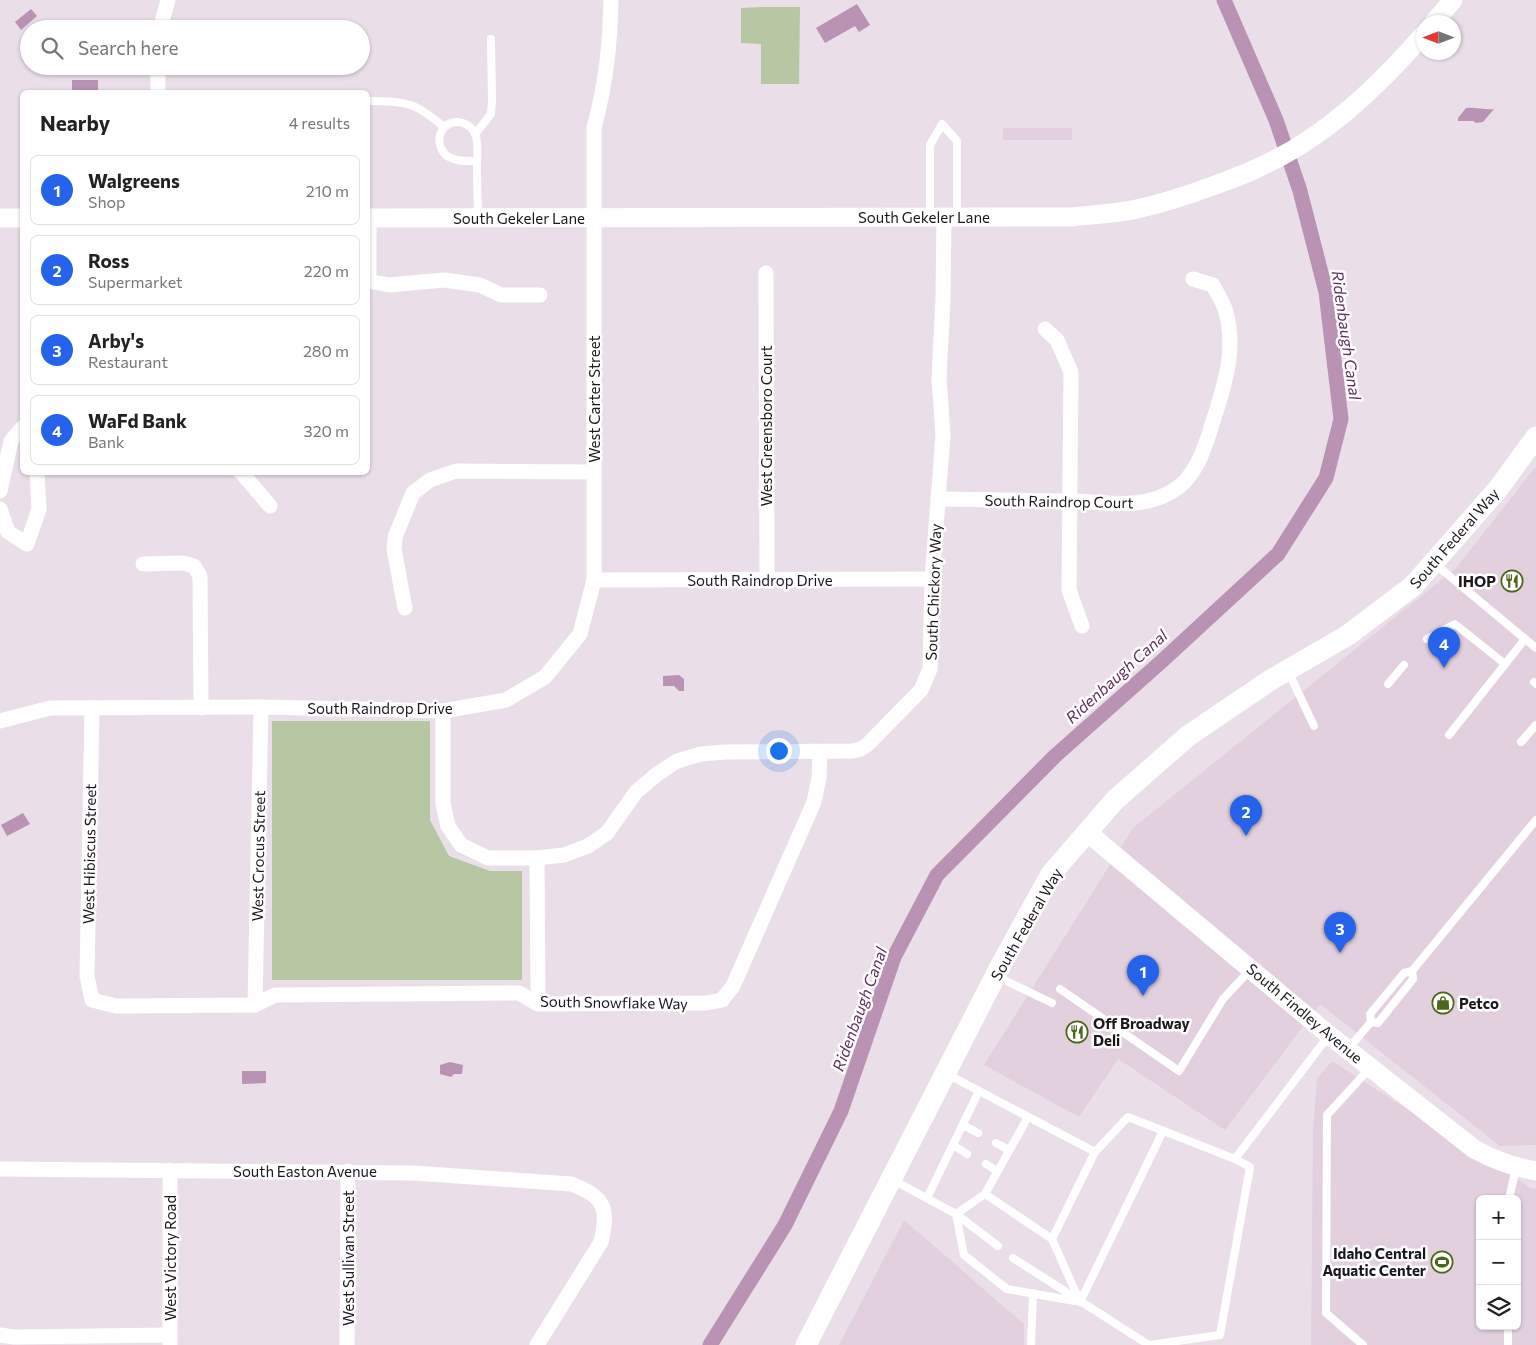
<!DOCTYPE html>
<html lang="en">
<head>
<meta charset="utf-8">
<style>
	:root { --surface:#fff; --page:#f2f2f2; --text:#222; --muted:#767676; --line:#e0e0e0; --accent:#2563eb }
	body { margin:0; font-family:Commissioner,sans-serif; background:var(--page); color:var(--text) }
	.controls { position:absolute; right:15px; bottom:15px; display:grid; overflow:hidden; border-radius:8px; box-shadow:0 1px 4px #0004 }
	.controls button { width:45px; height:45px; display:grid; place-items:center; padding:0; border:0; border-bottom:1px solid var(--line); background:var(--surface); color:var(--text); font:25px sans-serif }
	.compass { position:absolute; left:1416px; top:15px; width:45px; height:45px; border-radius:50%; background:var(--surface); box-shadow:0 1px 4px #0004; rotate:270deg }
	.you { position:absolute; left:778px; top:750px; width:18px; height:18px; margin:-12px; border:4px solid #fff; border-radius:50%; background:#1a73e8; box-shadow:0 0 0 8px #1a73e833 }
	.badge { display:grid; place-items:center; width:32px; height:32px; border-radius:50%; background:var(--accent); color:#fff; font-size:16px; font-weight:700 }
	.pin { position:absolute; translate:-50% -41px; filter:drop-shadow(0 1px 2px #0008) }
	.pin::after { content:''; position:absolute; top:26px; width:18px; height:15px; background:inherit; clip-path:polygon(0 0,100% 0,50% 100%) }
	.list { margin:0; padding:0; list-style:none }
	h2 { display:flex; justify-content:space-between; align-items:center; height:65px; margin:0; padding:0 20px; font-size:21px }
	h2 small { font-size:16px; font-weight:400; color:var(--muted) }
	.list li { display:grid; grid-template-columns:32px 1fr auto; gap:15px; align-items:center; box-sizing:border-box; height:70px; margin:0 10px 10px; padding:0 10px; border:1px solid var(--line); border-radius:8px }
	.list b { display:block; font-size:19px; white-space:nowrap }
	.list p { margin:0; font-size:16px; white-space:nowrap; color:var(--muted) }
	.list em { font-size:16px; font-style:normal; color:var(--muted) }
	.icon { flex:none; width:28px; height:28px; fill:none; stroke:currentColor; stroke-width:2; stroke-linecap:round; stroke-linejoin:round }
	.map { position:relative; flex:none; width:1536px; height:1345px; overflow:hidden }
	.search { position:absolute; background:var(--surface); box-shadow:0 1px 4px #0004; left:20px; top:20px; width:350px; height:55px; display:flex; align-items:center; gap:12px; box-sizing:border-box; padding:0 18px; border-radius:28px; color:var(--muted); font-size:19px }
	.panel { position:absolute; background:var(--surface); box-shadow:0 1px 4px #0004; left:20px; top:90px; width:350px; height:385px; border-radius:8px }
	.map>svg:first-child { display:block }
	.built { fill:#e2d0df; fill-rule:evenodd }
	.green { fill:#b7c7a3 }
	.water { fill:#b992b4 }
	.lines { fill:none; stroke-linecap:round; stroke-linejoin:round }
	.canal { stroke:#b992b4; stroke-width:15 }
	.service { stroke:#fff; stroke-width:8 }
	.minor { stroke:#fff; stroke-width:15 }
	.tertiary { stroke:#fff; stroke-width:19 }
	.secondary { stroke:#fff; stroke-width:21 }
	.labels { text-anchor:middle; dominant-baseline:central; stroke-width:5; stroke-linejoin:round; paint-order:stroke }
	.street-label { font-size:15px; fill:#1b171b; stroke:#fff }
	.poi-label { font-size:15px; font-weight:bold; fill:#1b171b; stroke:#fff; text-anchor:end }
	.water-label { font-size:16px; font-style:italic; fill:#602f5d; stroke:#fff }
</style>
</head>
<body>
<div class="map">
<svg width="1536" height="1345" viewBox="0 0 1536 1345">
	<rect width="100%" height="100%" fill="#eadfe9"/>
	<g class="built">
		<rect x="1003" y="128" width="69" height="12"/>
		<path d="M1536,466V1145L1500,1146L1320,1004L1225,1130L1118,1059L1079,1117L984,1065L1133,828L1456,568Z"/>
		<path d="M1332,1061L1531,1188H1536V1345H1311L1313,1130L1317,1078ZM1480,1199H1517V1326H1480Z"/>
		<path d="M904,1220L1024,1324V1345H839Z"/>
	</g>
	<g class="green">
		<path d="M761,7H800L799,84H761V44L741,43V8Z"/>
		<path d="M272,721H430V820L449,856L490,871H522V980H272Z"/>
	</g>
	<g class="water">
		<path d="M857,4L870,25L859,32L855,26L825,43L816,28Z"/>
		<path d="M31,9L37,16L21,30L15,22Z"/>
		<rect x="72" y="80" width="26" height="11"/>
		<path d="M1466,108C1476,107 1484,110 1494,109L1483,122L1476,123L1473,121H1458V118Z"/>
		<path d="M679,675L684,679V691H679L674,686H663V676Z"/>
		<path d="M23,813L30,824L7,836L1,825Z"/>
		<path d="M450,1062L463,1065L462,1074H454L451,1077L440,1074V1065Z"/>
		<path d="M242,1071H266V1083L242,1084Z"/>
	</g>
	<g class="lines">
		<path class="canal" d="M710,1345L785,1225L841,1111L894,957L937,875L1055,756L1162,661L1278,554L1326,478L1341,419L1326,292L1300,191L1276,120L1224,0"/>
		<g class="service">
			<path d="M368,101C407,102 413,101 444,127"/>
			<path d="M475,134L491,114L492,100L491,39"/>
			<path d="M477,161C467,161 456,162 447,156C434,145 438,124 456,122C463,121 472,127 475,133C479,143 477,157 477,168C477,184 478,201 478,218"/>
			<path d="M930,217V145L942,124L957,141V217"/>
			<path d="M1435,564L1536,648"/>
			<path d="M1427,639L1455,624L1505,664"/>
			<path d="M1288,671L1314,726"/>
			<path d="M1534,682L1536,684"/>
			<path d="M1388,684L1404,665"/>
			<path d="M1449,735L1525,639"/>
			<path d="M1521,742L1536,725"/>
			<path d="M1412,971L1536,820"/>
			<path d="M998,977L1052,1003"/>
			<path d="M1060,989L1179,1071L1223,999L1251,969"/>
			<path d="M1348,1049L1371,1022L1370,1014L1404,973L1412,971L1413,979L1378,1023L1371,1022"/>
			<path d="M947,1074L1095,1152"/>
			<path d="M963,1125L978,1133"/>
			<path d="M996,1143L1009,1150"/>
			<path d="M953,1145L967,1154"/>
			<path d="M1235,1159L1329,1035"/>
			<path d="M986,1164L997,1171"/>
			<path d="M893,1180L956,1214L985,1194L1028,1117"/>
			<path d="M985,1194L1052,1239L1080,1302"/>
			<path d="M927,1198L979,1091"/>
			<path d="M1509,1199L1516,1168"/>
			<path d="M956,1214L964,1255L1007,1289L1075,1301"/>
			<path d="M956,1214L998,1246"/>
			<path d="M1013,1258L1149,1345L1220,1335L1250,1167L1235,1159L1128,1117L1095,1152L1052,1239"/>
			<path d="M1080,1302L1163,1131"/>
			<path d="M1031,1345L1033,1293"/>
			<path d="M1363,1345L1326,1313L1327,1115L1370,1068"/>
			<path d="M1508,1345V1326"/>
		</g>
		<g class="minor">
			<path d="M160,29L168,0"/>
			<path d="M158,92V66"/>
			<path d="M369,218V281"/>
			<path d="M766,273L767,580"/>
			<path d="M368,281L389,285L444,280L480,285L501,295H540"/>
			<path d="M1045,329L1057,340L1071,372L1069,590L1082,626"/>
			<path d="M241,472L270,506"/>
			<path d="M0,491L11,441L22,428"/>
			<path d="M938,499C982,500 1026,500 1070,501C1091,501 1113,505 1134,503C1151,502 1167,496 1180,486C1202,467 1208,435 1217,409C1227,376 1235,347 1226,312C1224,303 1217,294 1213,285L1193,279"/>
			<path d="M0,509L8,532L27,544L39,509L37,472"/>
			<path d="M143,564L183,563L194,566L200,576L201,708"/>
			<path d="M594,580V128C606,83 610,46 611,0"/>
			<path d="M405,608L394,549L395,537L413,493L430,480L456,471L594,472"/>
			<path d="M92,708L87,976L92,1000L116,1006L255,1005L275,995L519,993L538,1004L707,1003L722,1000L733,986L814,802L819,778L820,752"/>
			<path d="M443,711V804L448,826L461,845L488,858H537L564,855L588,846L607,833L636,792L656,775L677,761L701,754L725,752L852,751L861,749L868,744L921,690L930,669L932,579L943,435L939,378L943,300L944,217"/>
			<path d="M0,721L50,708L261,707L443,711L506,700L545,677L580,634L594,580L932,579"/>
			<path d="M537,858L538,1004"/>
			<path d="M255,1005L261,707"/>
			<path d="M0,1169L414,1173L571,1184C605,1196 609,1209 601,1242L537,1345"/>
			<path d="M170,1170V1345"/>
			<path d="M0,1335L14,1337L170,1335"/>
			<path d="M347,1345L348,1171"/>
		</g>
		<g class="tertiary">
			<path d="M1434,22L1453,0"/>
			<path d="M0,218H22"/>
			<path d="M368,218L1071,217C1089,215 1108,214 1127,211C1149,207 1172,200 1193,193C1219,184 1245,175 1270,162C1330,133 1380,84 1424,34"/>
			<path d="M1087,832L1329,1035L1474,1149C1494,1160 1513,1167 1536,1171"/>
		</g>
		<path class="secondary" d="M806,1345L1002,963L1051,874L1115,800L1188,736L1269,681L1348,635L1413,586L1498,489L1536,437"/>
	</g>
	<defs>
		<g id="restaurant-ring" transform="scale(1.125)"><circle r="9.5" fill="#fff" stroke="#4b6719" stroke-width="1.5"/><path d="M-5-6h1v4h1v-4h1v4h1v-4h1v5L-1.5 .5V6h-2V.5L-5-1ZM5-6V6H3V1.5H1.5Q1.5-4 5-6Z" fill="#4b6719"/></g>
		<g id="shop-ring" transform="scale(1.125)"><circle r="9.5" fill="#fff" stroke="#4b6719" stroke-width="1.5"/><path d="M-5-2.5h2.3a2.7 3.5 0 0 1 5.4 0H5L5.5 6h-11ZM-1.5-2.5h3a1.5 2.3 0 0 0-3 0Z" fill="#4b6719"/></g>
		<g id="stadium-ring" transform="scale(1.125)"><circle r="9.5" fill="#fff" stroke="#4b6719" stroke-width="1.5"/><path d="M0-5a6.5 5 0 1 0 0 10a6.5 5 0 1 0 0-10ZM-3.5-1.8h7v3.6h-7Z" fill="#4b6719"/></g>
	</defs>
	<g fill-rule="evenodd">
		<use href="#restaurant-ring" x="1512" y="581"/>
		<use href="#shop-ring" x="1443" y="1003"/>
		<use href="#restaurant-ring" x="1077" y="1032"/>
		<use href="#stadium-ring" x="1442" y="1262"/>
	</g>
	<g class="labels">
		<g class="street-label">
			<text x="924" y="217">South Gekeler Lane</text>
			<text x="519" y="218">South Gekeler Lane</text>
			<text transform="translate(594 399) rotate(-90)">West Carter Street</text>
			<text transform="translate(766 426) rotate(-90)">West Greensboro Court</text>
			<text transform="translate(1059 501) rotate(1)">South Raindrop Court</text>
			<text transform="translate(1454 538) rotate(-49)">South Federal Way</text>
			<text x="760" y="580">South Raindrop Drive</text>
			<text transform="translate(933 592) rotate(-88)">South Chickory Way</text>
			<text x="380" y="708">South Raindrop Drive</text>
			<text transform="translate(89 854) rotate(-89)">West Hibiscus Street</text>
			<text transform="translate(258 856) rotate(-89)">West Crocus Street</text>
			<text transform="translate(1026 924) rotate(-60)">South Federal Way</text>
			<text transform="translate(614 1002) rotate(1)">South Snowflake Way</text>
			<text transform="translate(1305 1013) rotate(40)">South Findley Avenue</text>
			<text x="305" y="1171">South Easton Avenue</text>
			<text transform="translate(170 1258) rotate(-90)">West Victory Road</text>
			<text transform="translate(348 1258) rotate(-90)">West Sullivan Street</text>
		</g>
		<g class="poi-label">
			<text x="1496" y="581">IHOP</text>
			<text x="1459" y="1003" text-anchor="start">Petco</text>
			<text x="1093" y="1023" text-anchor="start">Off Broadway<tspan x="1093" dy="17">Deli</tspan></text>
			<text x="1426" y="1253">Idaho Central<tspan x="1426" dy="17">Aquatic Center</tspan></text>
		</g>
		<g class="water-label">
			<text transform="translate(1347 335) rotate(82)">Ridenbaugh Canal</text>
			<text transform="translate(1116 676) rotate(-42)">Ridenbaugh Canal</text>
			<text transform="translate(859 1009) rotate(-70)">Ridenbaugh Canal</text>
		</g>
	</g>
</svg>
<div class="controls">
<button>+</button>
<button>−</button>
<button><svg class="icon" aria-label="layers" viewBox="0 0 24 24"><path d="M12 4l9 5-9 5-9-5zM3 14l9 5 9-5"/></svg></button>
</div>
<svg class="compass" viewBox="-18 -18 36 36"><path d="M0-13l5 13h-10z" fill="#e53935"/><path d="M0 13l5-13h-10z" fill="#767676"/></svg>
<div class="you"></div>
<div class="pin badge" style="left:1143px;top:996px">1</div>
<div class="pin badge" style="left:1246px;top:836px">2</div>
<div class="pin badge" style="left:1340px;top:953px">3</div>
<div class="pin badge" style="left:1444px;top:668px">4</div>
<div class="search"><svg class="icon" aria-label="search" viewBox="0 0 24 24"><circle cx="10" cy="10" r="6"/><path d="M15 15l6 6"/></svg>Search here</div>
<section class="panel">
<h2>Nearby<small>4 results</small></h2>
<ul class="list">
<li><span class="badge">1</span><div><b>Walgreens</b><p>Shop</p></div><em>210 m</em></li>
<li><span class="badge">2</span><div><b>Ross</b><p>Supermarket</p></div><em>220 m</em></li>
<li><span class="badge">3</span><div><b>Arby's</b><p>Restaurant</p></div><em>280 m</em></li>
<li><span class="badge">4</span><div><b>WaFd Bank</b><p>Bank</p></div><em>320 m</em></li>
</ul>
</section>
</div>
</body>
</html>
